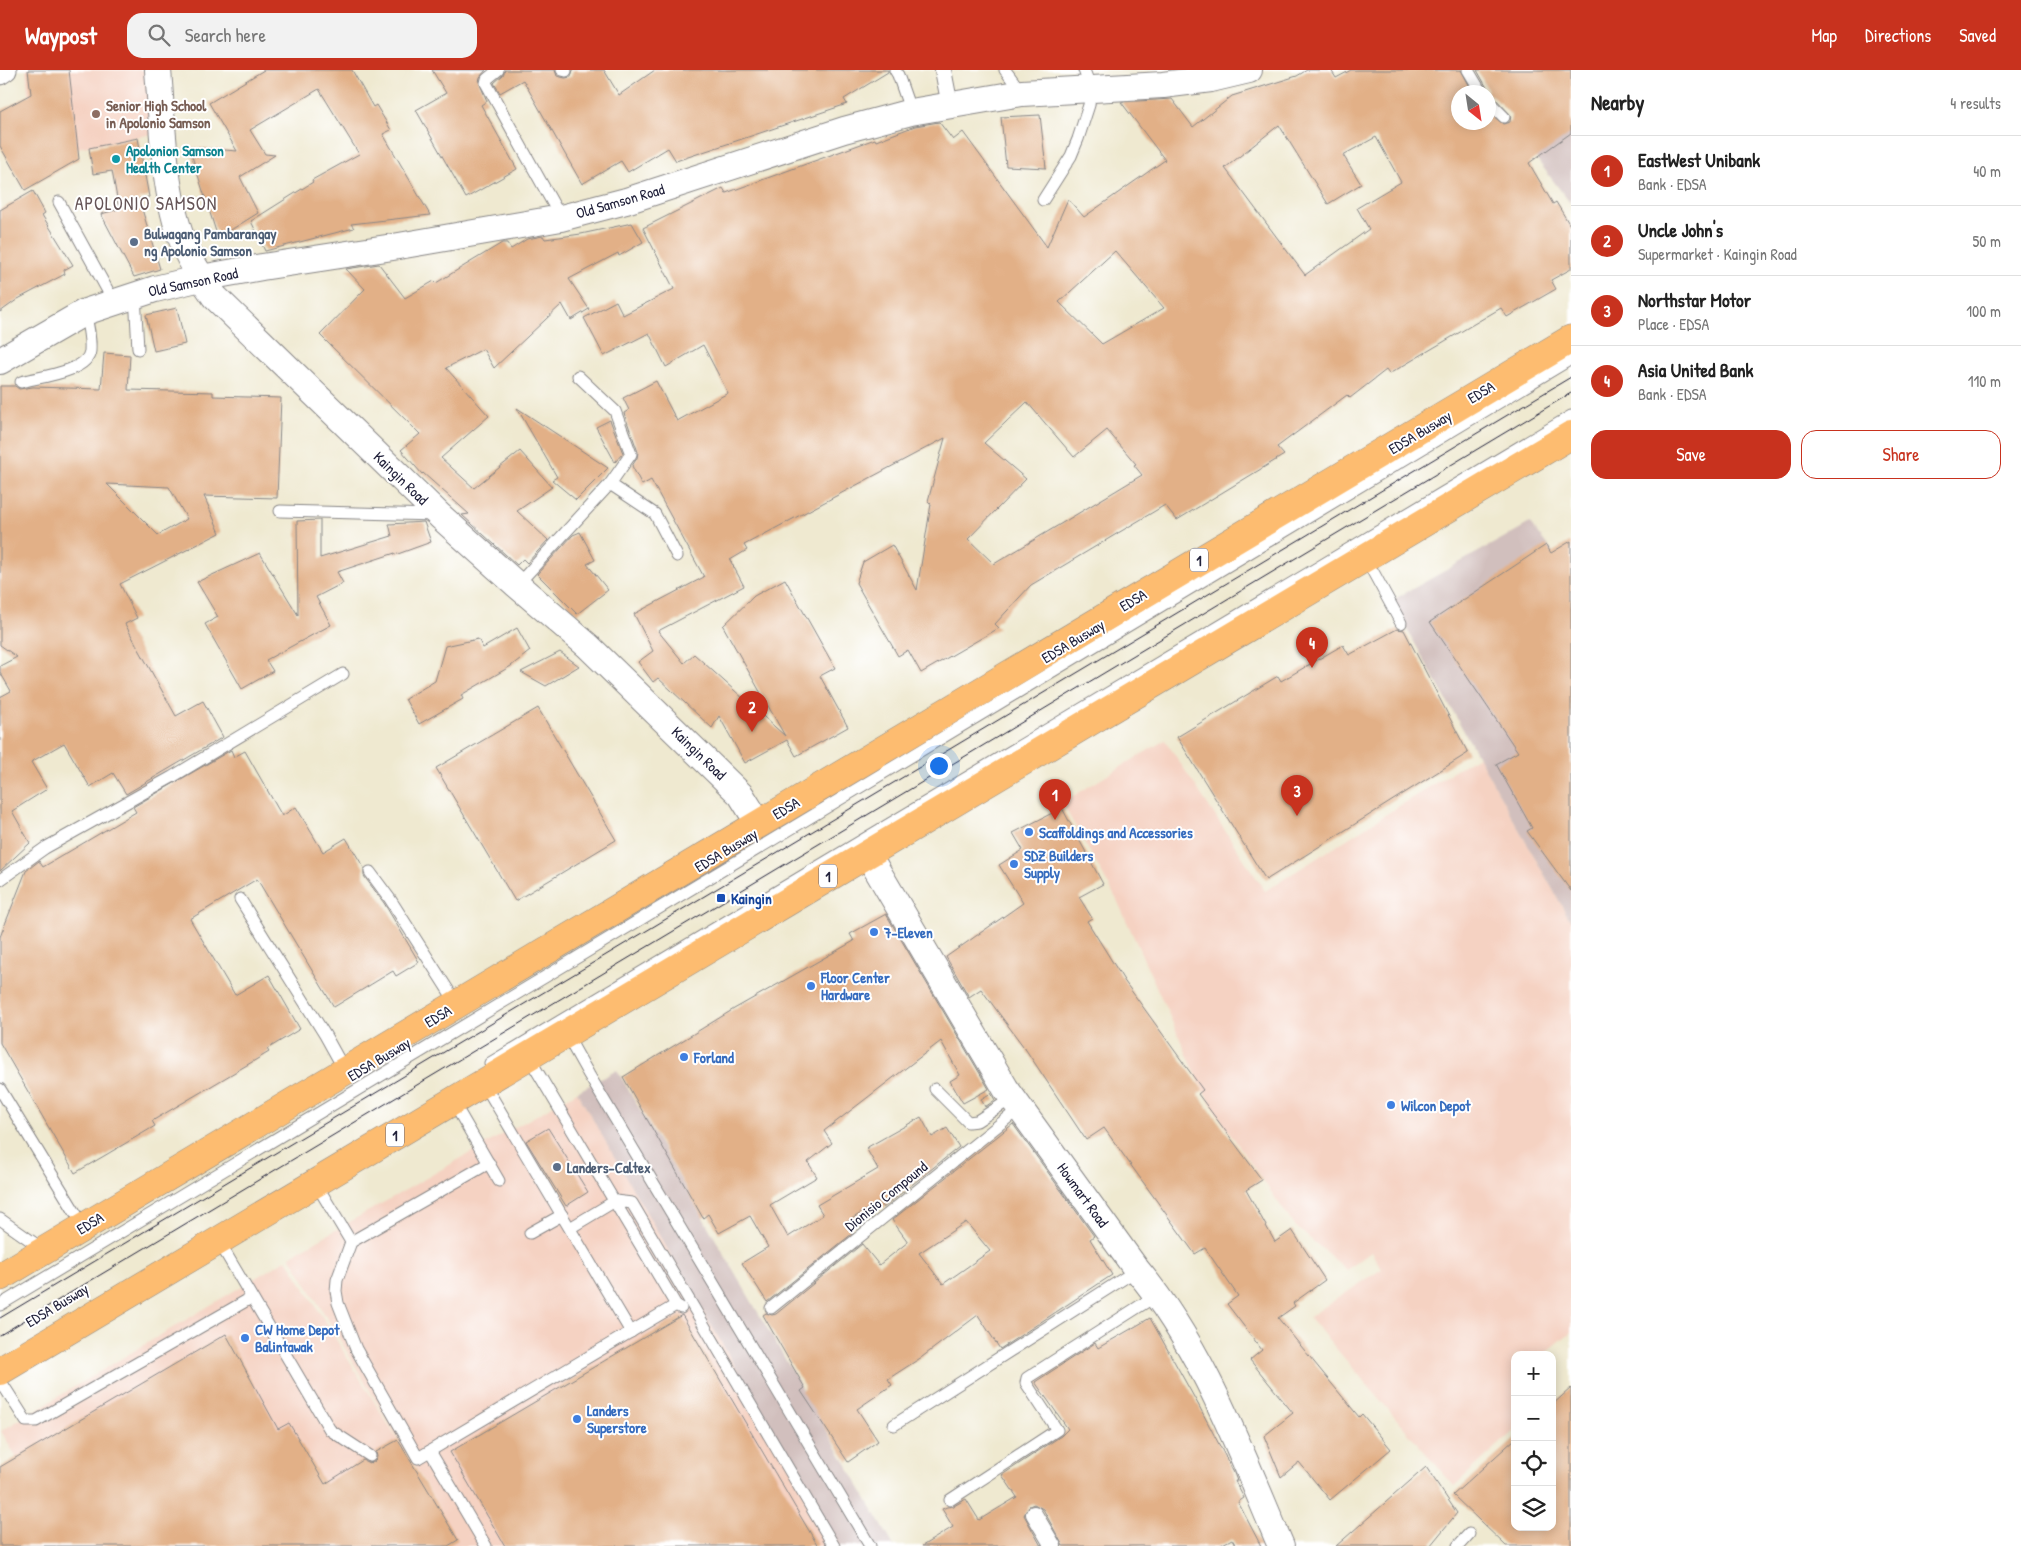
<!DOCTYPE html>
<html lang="en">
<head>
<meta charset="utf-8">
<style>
	:root { --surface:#fff; --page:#f2f2f2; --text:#222; --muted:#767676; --line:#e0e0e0; --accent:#c8321e }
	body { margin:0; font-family:"Patrick Hand",sans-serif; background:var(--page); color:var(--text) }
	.controls { position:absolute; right:15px; bottom:15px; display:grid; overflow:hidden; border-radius:10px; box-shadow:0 2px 12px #0003 }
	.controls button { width:45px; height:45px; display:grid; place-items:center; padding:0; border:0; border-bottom:1px solid var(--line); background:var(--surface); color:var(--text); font:25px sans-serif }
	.compass { position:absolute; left:1451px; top:15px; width:45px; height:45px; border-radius:50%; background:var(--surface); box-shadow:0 2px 12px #0003; rotate:150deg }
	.you { position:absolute; left:938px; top:695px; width:18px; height:18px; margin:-12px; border:4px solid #fff; border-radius:50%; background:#1a73e8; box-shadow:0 0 0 8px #1a73e833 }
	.badge { display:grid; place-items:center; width:32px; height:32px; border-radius:50%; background:var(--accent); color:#fff; font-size:16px; font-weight:700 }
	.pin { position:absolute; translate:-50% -41px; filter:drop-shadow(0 1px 2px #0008) }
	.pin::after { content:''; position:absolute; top:26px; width:18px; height:15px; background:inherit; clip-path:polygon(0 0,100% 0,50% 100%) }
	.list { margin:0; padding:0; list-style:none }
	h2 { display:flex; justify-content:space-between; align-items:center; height:65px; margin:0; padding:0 20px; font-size:21px }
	h2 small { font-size:16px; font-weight:400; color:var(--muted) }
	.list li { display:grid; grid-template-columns:32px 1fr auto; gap:15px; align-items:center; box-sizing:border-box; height:70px; padding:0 20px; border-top:1px solid var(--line) }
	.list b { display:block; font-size:19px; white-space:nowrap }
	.list p { margin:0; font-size:16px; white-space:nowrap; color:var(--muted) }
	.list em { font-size:16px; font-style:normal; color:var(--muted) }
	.actions { display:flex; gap:10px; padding:15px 20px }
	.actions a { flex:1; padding:11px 0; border:1px solid var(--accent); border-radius:15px; text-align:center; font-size:18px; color:var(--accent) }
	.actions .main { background:var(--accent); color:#fff }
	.icon { flex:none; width:28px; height:28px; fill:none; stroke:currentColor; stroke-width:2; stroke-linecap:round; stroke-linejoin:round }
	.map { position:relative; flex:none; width:1571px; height:1476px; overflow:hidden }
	header { display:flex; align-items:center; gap:30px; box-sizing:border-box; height:70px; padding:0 25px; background:var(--accent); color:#fff }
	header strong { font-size:24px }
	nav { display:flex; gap:28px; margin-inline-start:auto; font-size:18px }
	.search { width:350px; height:45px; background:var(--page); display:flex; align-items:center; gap:12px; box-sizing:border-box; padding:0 18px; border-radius:15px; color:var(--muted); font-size:19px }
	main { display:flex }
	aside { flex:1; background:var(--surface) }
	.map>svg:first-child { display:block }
	.built { fill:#f5d2c2 }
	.industrial { fill:#d1bfbd }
	.building { fill:#e2b087; fill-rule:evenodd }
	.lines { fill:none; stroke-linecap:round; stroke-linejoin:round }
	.service-casing { stroke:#888686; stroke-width:13 }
	.pedestrian-casing { stroke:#888686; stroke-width:18 }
	.minor-casing { stroke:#888686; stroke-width:23 }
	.tertiary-casing { stroke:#888686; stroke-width:28 }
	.trunk-casing { stroke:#888686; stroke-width:29 }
	.service { stroke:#fff; stroke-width:11 }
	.pedestrian { stroke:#fff; stroke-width:16 }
	.minor { stroke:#fff; stroke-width:21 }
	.tertiary { stroke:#fff; stroke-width:26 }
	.trunk { stroke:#fdbc6f; stroke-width:28 }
	.tram { stroke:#22223b; stroke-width:1 }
	.education-dot { fill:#8d6e63; stroke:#fff; stroke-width:2 }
	.culture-dot { fill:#0f9aa8; stroke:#fff; stroke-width:2 }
	.service-dot { fill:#5c6f8a; stroke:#fff; stroke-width:2 }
	.shop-dot { fill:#3f7fe0; stroke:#fff; stroke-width:2 }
	.transit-dot { fill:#1a4fb4; stroke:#fff; stroke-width:2 }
	.labels { text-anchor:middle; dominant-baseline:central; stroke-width:4; stroke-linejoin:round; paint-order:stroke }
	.shield { fill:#fff; stroke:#646476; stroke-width:1 }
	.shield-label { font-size:14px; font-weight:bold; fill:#22223b }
	.education-label { font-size:15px; font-weight:bold; fill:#785e54; stroke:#fff; text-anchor:start }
	.culture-label { font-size:15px; font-weight:bold; fill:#0d838f; stroke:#fff; text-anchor:start }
	.street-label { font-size:15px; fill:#22223b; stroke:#fff }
	.service-label { font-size:15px; font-weight:bold; fill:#4e5e75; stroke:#fff; text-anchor:start }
	.shop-label { font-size:15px; font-weight:bold; fill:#366cbe; stroke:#fff; text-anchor:start }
	.transit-label { font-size:15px; font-weight:bold; fill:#164399; stroke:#fff; text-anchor:start }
	.quarter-label { font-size:18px; letter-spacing:1px; fill:#655456; stroke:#fff }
</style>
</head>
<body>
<header>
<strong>Waypost</strong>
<div class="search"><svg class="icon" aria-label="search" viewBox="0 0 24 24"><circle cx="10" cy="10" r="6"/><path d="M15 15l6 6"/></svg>Search here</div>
<nav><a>Map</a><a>Directions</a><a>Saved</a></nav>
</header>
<main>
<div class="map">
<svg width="1571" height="1476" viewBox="0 0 1571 1476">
	<rect width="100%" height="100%" fill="#fff"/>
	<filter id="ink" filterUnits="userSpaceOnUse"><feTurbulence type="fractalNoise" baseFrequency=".02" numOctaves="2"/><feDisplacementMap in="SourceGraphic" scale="10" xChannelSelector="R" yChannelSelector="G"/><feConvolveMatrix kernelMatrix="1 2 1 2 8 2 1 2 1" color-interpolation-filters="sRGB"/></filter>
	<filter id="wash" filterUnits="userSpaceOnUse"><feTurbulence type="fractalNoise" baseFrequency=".0096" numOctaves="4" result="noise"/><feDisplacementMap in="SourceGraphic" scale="20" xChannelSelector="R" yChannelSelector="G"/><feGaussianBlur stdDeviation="1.12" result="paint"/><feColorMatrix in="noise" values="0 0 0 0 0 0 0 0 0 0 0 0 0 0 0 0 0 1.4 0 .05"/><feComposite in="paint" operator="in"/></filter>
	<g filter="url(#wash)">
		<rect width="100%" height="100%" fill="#efe9d0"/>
		<g class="built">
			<path d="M26,0H149L153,64L61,81L28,23Z"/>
			<path d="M1165,670L1265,821L1478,686L1571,852V1262L1543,1285H1515V1360L1454,1416L1309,1247L1382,1199L1371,1182L1347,1200L1294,1155L1221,1050L1203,1020L1117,830L1062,733Z"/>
			<path d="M577,1022L842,1476H67L1,1361L287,1189L446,1449L290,1186Z"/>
		</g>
		<g class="industrial">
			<path d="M1571,5V134L1516,62Z"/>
			<path d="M1530,453L1571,506V852L1391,531Z"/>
			<path d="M617,1000L894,1476H840L812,1430L577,1022Z"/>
		</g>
		<g id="blocks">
			<g class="building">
				<path d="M28,0H69L79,89L25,120L0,76V41L31,24Z"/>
				<path d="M264,0H352L373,37L376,35L391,60L383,64L430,145L351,154L354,158L265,181L251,151L313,112L312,110L359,84L319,19L250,60L265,84L275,85L240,107L258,143L218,168L189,77L237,81L209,33Z"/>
				<path d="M432,0H486L480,7L479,12L487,31L481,35L517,99L466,128L416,40L446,23Z"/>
				<path d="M505,0H555L557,6L565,8L571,7L573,0H604L619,25L655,0H888V2L844,29L847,34L676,91L668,78L628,102L621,91L582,114L523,10L500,23L494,13L503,5Z"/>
				<path d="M1307,0H1331L1336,8L1351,0H1461L1473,22H1458V52H1488V42L1503,54L1510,52L1511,45L1493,26L1488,24L1487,18L1477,0H1571V63L1529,93L1553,134L1556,132L1571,157V199L1551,210L1556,219L1507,247L1501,238L1389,304L1386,300L1350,328L1347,325L1277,377L1284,385L1177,450L1165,435L1031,515L995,554L999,558L921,603L908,580L898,586L856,513L863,492L892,475L917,520L931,434L928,431L945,368L744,475L747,480L730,490L744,516L658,561L684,593L694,584L785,666L723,556L754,526L785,509L835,598L820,606L848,657L796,686L787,670L745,693L719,646L712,658L658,608L653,612L638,592L653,581L634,544L704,507L651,410L642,415L632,396L637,388L638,382L624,343L629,340L623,328L656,311L677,351L728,323L703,275L666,297L649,263L604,286L584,248L616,231L623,245L674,219L643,158L723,118L726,123L875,69L876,71L915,56L939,52L953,70L963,62L1047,177L1068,129L1084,147L1165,90L1121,32L1172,29L1193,57L1232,26L1297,6ZM1279,55L1328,134L1361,114L1343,85L1376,67L1401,112L1357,138L1369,159L1305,205L1225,98ZM1115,181L1164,238L1102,274L1059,232ZM1027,332L1074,387L1107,360L1136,394L1134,395L1142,405L994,494L968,469L1026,409L984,373Z"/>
				<path d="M1040,45L1046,98L1006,96L1001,47Z"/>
				<path d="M138,68L149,127L139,129L160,199L134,207L101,144L119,139L112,101L93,104L89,78Z"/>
				<path d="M33,121L45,143L42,145L73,195L64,200L65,204L18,229L0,242V140Z"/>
				<path d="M632,153L643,172L619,186L618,183L569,209L589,239L571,250L562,234L494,298L483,279L446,298L489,346L441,388L474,418L520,381L552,417L517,441L548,470L527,493L523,489L517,495L462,445L469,444L423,403L422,404L401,380L420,364L320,265L365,219L346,199L379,194L405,228L434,211L436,213L502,173H507L511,179L527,169L543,166L545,169L581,164Z"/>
				<path d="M177,238L185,274L154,281L146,245Z"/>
				<path d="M104,283L130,285L128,320L213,322V326L281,328L277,428L204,426L220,463L120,514L137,548L125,554L176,646L203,631L223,667L126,724L113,703L90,717L64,673L31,692L47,719L12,741L30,773L0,801V627L11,621L0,602V596L17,587L0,575V316H15L19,319L33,317L101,319ZM107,414L169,417L187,449L158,465Z"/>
				<path d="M517,338L608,398L576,430L552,410L557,407Z"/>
				<path d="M610,350L623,383L615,392L596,357Z"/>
				<path d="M320,450V488L392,466L389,454L424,452L431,472L395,485V483L337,502L343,513L316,527L331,555L266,590L273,601L242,619L205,554L218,547L197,512L260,483L298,545L297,451Z"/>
				<path d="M580,462L595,490L587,494L608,520L577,544L537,504L573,465Z"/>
				<path d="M1571,471V821L1527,761L1532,758L1496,694L1518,682L1430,552L1546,475L1551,483Z"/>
				<path d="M517,558L530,581L511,596L461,625L463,629L419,654L405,629L435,611L445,576L478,569L483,578Z"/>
				<path d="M1397,559L1404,560L1468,683L1266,810L1177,667L1278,606L1281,611L1343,575L1349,585Z"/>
				<path d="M560,582L579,596L546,616L521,602Z"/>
				<path d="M538,638L616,770L515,831L436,698Z"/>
				<path d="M231,680L234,687L245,681L282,746L296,737L323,782L346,768L364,798V806L384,833L419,892L396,906L393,901L334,937L257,809L190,849L235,925L269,905L300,959L267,979L269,982L152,1051L155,1056L75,1103L0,973V867L26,801L39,791L43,797L136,742L133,737Z"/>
				<path d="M1062,738L1103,814L1079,827L1092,848L1087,851L1125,912L1203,1020L1198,1024L1262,1110L1246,1120L1275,1172L1292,1160L1325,1210L1293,1233L1295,1236L1278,1248L1359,1347L1362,1344L1391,1379L1330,1430L1299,1392L1281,1407L1264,1366L1293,1343L1250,1290L1262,1280L1227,1234L1238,1226L1205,1178L1195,1184L1104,1058L1086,1070L1026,980L981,919L969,927L946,887L1023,833L999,795L1023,780L1013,763Z"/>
				<path d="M886,844L989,1019L963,1033L950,1011L960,1005L941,971L824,1061L832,1073L808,1092L817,1107L770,1135L788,1167L823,1145L817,1135L878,1099L866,1078L921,1047L932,1067L947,1058L959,1077L883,1138L879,1132L845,1153L853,1163L767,1232L742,1193L768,1177L750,1146L719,1163L708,1144L703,1148L623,1007L734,939L854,871L850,864Z"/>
				<path d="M991,1023L995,1030L985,1037L981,1029Z"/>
				<path d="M1013,1054L1094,1166L1090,1169L1112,1205L1000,1279L978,1245L922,1287L888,1309L892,1315L857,1339L878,1371L848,1392L801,1321L805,1318L763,1245L766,1243L772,1245L776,1244L862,1174L879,1195L908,1172L892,1150ZM966,1152L990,1181L943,1214L919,1183Z"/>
				<path d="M548,1058L588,1122L566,1136L526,1071Z"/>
				<path d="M682,1245L818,1476H505L450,1382Z"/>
				<path d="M1150,1248L1199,1336L1234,1403L1237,1411H1235L1244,1428L1238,1432L1261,1476H1236L1232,1469L1219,1476H1063L1043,1439L1034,1434L1029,1436L1024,1445L1041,1476H922L953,1457L942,1439L947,1437L954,1436L966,1429L979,1450L1017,1427L1002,1405L1061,1366L1068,1359L1035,1312L1095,1273L1098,1278Z"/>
				<path d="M226,1264L278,1359L289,1353L325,1414L363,1390L369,1393L374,1392L377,1387L376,1382L398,1370L458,1470L448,1476H0V1397Z"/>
				<path d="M1571,1318V1476H1506L1453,1425L1515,1369V1457H1552V1335Z"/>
				<path d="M1426,1397L1457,1443L1430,1476H1336Z"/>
			</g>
		</g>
	</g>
	<g filter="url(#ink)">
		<use href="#blocks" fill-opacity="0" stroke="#888686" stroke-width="1"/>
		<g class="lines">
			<g class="service-casing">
				<g id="service">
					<path d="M498,0L487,9L486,13L561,148"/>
					<path d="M562,0L566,1"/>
					<path d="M895,0L898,5L911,42"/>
					<path d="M1005,0L1022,23"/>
					<path d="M1468,0L1481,22"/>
					<path d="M1488,31L1504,47"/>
					<path d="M1043,130L1071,86L1078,69L1089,35L1091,19L1084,0"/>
					<path d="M59,132L114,232"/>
					<path d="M135,225L138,279"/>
					<path d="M21,312C38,307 88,302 90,281C91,268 88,255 85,242"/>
					<path d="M610,414L655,444L677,486"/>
					<path d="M280,441L435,445"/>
					<path d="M1365,487L1401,553"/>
					<path d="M517,515L610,414L631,384L615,341L578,306"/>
					<path d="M370,802L390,829L457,934"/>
					<path d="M0,810L45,778L172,707L343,604"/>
					<path d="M240,829L325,965L345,1001"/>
					<path d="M566,964L589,1005L870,1476"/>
					<path d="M528,986L676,1235L681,1238"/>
					<path d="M490,993L1571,346"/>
					<path d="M483,1012L631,1262"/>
					<path d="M0,1019L84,1157"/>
					<path d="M935,1019L968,1052L977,1051L1012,1028"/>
					<path d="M452,1030L499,1111"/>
					<path d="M489,1093L351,1172L337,1210L336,1221L338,1233L356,1279L418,1388L676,1235"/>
					<path d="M315,1112L351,1172"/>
					<path d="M0,1149L44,1180"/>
					<path d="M570,1158L615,1131L632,1133L834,1476"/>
					<path d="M530,1163L562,1145"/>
					<path d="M218,1170L330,1360L370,1386"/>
					<path d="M0,1235L1571,289"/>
					<path d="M771,1238L1020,1038"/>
					<path d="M0,1310L26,1351H36L251,1228"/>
					<path d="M894,1355L1137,1200"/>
					<path d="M430,1381L486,1476"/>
					<path d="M950,1430L1057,1360L1026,1313L1027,1308L1157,1225"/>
					<path d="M1458,1476L1469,1464"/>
				</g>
			</g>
			<g class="pedestrian-casing">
				<g id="pedestrian">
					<path d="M943,0L950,36"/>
					<path d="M1034,1444L1053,1476"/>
				</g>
			</g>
			<g class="minor-casing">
				<path id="minor" d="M0,4L6,0"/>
			</g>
			<g class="tertiary-casing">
				<g id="tertiary">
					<path d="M158,0C163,57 163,130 187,182C194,198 205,213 215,227L440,446L517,515L588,576L741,725L759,754"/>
					<path d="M0,291L85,242L155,219L201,208L262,197L393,177L561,148L626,131L844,60L911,42L1022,23L1163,15L1211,9L1249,0"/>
					<path d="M867,783L1006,1019L1137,1200C1204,1280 1240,1381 1281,1476"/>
				</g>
			</g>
			<g class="trunk-casing">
				<g id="trunk">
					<path d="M0,1207L1571,269"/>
					<path d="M0,1301L1571,365"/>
				</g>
			</g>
			<use href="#service" class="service"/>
			<use href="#pedestrian" class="pedestrian"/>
			<use href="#minor" class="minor"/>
			<use href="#tertiary" class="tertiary"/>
			<use href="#trunk" class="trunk"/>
			<g class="tram">
				<path d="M0,1248L1571,307"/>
				<path d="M0,1265L1571,323"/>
			</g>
		</g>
	</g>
	<circle class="education-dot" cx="96" cy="44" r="5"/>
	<circle class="culture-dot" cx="116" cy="89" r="5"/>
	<g class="service-dot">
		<circle cx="134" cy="172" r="5"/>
		<circle cx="557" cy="1097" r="5"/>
	</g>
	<g class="shop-dot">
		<circle cx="1029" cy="762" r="5"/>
		<circle cx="1014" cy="794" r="5"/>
		<circle cx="874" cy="862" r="5"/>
		<circle cx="811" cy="916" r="5"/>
		<circle cx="684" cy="987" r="5"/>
		<circle cx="1391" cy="1035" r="5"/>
		<circle cx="245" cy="1268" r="5"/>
		<circle cx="577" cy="1349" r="5"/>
	</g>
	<rect class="transit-dot" x="716" y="823" width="10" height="10" rx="2.5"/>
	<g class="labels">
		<g class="shield">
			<rect x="1190" y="478.5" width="18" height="23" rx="4"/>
			<rect x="819" y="794.5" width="18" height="23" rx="4"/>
			<rect x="386" y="1053.5" width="18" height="23" rx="4"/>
		</g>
		<g class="shield-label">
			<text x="1199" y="490">1</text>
			<text x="828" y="806">1</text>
			<text x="395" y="1065">1</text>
		</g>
		<g class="education-label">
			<text x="106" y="35">Senior High School<tspan x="106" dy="17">in Apolonio Samson</tspan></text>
		</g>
		<g class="culture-label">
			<text x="126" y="80">Apolonion Samson<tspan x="126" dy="17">Health Center</tspan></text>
		</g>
		<g class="street-label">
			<text transform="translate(620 131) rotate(-16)">Old Samson Road</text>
			<text transform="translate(193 212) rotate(-12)">Old Samson Road</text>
			<text transform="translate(1481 322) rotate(-31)">EDSA</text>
			<text transform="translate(1420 362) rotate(-31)">EDSA Busway</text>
			<text transform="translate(401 408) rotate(44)">Kaingin Road</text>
			<text transform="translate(1133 530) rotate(-31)">EDSA</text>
			<text transform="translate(1073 571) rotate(-31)">EDSA Busway</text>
			<text transform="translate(699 683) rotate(44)">Kaingin Road</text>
			<text transform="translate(786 738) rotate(-31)">EDSA</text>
			<text transform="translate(726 780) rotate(-31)">EDSA Busway</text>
			<text transform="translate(438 946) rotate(-31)">EDSA</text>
			<text transform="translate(379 989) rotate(-31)">EDSA Busway</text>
			<text transform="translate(1083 1125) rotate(54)">Howmart Road</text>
			<text transform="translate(886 1126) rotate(-39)">Dionisio Compound</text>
			<text transform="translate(90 1153) rotate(-31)">EDSA</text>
			<text transform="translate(57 1235) rotate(-31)">EDSA Busway</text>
		</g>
		<g class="service-label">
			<text x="144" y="163">Bulwagang Pambarangay<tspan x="144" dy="17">ng Apolonio Samson</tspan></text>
			<text x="567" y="1097">Landers-Caltex</text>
		</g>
		<g class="shop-label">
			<text x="1039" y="762">Scaffoldings and Accessories</text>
			<text x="1024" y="785">SDZ Builders<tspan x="1024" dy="17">Supply</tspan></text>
			<text x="884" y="862">7-Eleven</text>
			<text x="821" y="907">Floor Center<tspan x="821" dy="17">Hardware</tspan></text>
			<text x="694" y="987">Forland</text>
			<text x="1401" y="1035">Wilcon Depot</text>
			<text x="255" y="1259">CW Home Depot<tspan x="255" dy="17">Balintawak</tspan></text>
			<text x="587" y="1340">Landers<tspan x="587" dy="17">Superstore</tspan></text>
		</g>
		<g class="transit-label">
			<text x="731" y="828">Kaingin</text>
		</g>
		<g class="quarter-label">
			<text x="146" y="133">APOLONIO SAMSON</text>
		</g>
	</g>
</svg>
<div class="controls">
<button>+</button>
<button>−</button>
<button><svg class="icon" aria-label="locate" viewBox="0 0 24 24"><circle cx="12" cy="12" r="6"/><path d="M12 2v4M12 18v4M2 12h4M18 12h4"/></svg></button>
<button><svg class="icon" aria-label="layers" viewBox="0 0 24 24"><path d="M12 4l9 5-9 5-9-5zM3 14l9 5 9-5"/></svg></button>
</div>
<svg class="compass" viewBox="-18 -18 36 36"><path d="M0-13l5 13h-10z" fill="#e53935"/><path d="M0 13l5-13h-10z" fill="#767676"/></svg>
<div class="you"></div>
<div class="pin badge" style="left:1055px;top:750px">1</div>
<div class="pin badge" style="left:752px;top:662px">2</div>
<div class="pin badge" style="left:1297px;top:746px">3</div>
<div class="pin badge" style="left:1312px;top:598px">4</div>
</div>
<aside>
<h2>Nearby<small>4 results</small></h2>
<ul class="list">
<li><span class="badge">1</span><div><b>EastWest Unibank</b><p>Bank · EDSA</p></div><em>40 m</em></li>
<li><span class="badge">2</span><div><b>Uncle John's</b><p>Supermarket · Kaingin Road</p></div><em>50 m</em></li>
<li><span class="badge">3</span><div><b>Northstar Motor</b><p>Place · EDSA</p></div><em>100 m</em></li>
<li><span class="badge">4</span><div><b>Asia United Bank</b><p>Bank · EDSA</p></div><em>110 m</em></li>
</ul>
<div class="actions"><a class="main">Save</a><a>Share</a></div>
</aside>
</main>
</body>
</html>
